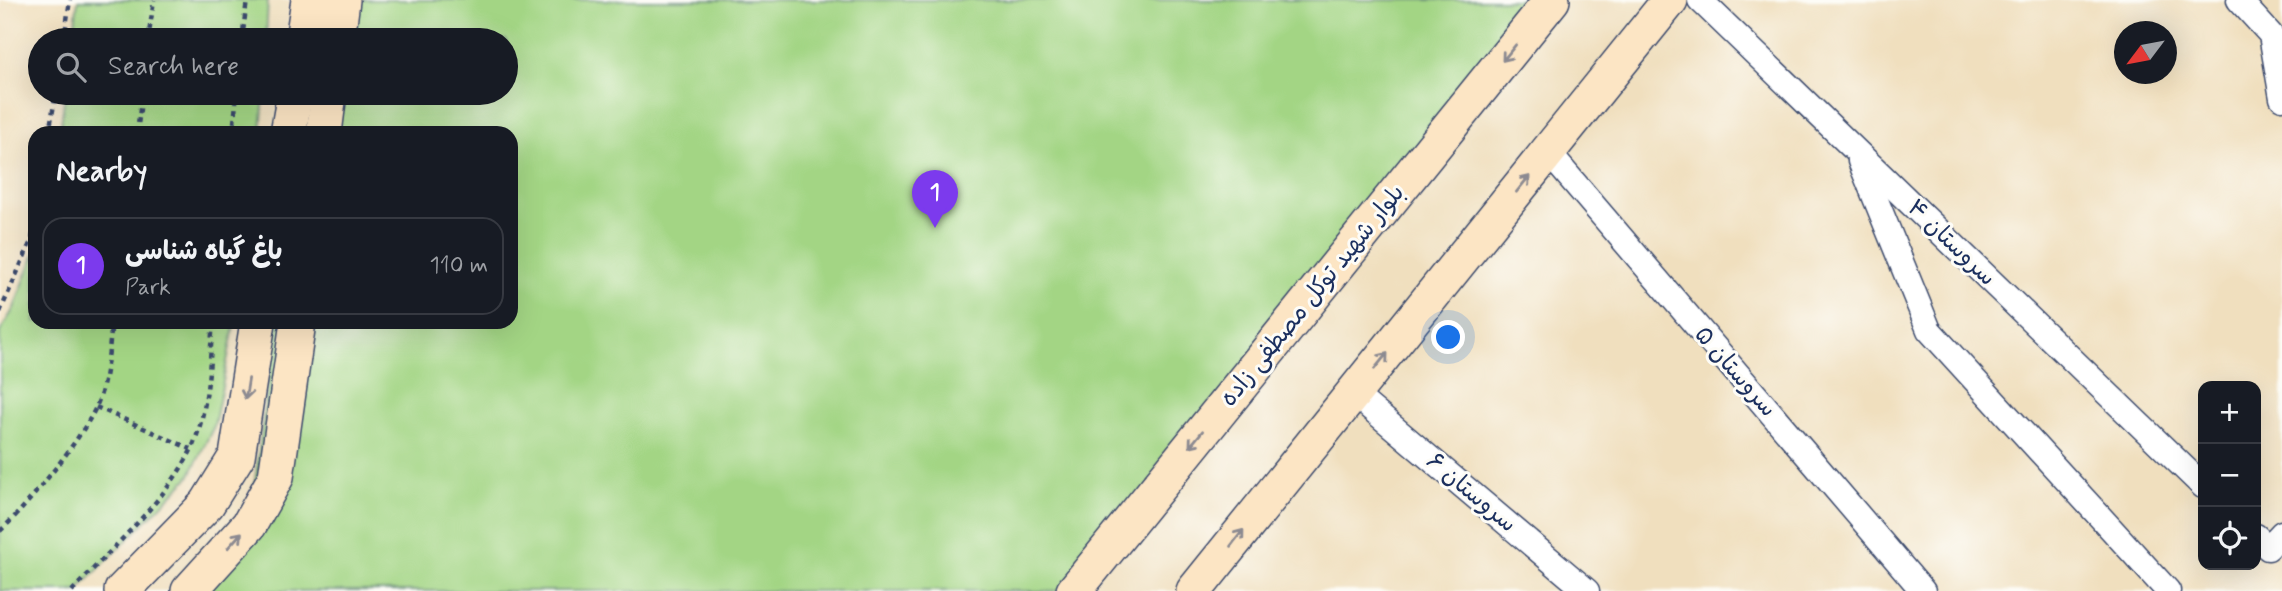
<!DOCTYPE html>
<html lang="en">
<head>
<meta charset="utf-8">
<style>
	:root { --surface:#171b24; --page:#242831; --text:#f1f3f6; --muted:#9ea1a6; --line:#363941; --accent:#7c3aed }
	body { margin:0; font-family:Mynerve,"Playpen Sans Arabic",sans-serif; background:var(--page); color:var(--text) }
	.controls { position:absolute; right:21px; bottom:21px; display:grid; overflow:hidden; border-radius:14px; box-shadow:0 7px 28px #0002 }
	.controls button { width:63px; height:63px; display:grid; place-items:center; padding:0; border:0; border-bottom:2px solid var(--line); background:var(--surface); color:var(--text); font:35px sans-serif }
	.compass { position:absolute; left:2114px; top:21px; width:63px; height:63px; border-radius:50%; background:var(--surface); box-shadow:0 7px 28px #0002; rotate:238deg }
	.you { position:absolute; left:1449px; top:338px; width:24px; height:24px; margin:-18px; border:5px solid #fff; border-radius:50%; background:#1a73e8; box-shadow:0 0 0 10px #1a73e833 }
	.badge { display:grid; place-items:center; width:46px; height:46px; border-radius:50%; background:var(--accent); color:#fff; font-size:23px; font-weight:700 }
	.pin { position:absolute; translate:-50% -58px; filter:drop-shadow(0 2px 4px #0008) }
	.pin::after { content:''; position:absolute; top:37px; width:24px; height:21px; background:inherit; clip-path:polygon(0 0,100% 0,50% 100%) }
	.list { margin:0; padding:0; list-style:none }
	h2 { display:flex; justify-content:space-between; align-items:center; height:91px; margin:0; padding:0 28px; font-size:30px }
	h2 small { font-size:23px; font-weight:400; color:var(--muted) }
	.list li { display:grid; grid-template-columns:46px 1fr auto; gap:21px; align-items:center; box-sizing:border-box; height:98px; margin:0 14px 14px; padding:0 14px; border:2px solid var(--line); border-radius:21px }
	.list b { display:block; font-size:26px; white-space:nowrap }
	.list p { margin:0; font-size:23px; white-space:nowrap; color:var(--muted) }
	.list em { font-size:23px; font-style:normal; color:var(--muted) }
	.icon { flex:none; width:38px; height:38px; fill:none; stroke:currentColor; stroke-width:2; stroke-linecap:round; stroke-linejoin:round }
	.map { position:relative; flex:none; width:2282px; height:591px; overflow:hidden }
	.search { position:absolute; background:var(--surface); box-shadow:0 7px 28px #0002; left:28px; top:28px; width:490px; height:77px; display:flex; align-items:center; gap:18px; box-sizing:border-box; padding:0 24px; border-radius:38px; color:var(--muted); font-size:26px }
	.panel { position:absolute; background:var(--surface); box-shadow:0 7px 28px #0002; left:28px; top:126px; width:490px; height:203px; border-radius:21px }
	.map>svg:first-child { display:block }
	.green { fill:#a3d584; stroke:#5f8271; stroke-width:2 }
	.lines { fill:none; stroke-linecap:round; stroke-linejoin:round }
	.minor-casing { stroke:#3b496c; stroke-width:27 }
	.secondary-casing { stroke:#3b496c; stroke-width:38 }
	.path { stroke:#3b496c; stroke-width:4.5; stroke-dasharray:5 5; stroke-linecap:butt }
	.minor { stroke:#fff; stroke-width:24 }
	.secondary { stroke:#fce5c4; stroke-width:35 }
	.oneway { stroke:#8c8a91 }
	.labels { text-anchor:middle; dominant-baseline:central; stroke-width:6; stroke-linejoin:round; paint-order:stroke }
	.street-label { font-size:24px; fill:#1b2f5e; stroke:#fdfcf7 }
</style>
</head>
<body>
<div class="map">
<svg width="2282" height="591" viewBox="0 0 2282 591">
	<rect width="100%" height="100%" fill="#fdfcf7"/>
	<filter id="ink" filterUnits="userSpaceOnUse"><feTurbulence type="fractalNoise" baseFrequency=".0143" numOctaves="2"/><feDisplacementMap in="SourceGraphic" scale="14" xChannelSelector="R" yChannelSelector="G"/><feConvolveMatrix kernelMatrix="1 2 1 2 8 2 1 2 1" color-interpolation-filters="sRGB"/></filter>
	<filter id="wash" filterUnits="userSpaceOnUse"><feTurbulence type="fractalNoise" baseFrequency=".00686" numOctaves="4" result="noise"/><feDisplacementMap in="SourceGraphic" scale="28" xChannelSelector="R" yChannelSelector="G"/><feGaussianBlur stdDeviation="1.57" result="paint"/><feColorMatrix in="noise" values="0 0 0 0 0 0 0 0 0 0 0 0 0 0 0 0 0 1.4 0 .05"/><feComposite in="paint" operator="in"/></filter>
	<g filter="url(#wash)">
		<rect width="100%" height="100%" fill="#f0dfbe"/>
		<g class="green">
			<path d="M78,0H268L266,40H73Z"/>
			<path d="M320,0H1543L1067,591H191L249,525L276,322H511V133H302L307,93H506V40H315Z"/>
			<path d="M65,93H264L261,133H60Z"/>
			<path d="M35,252V322H235L214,426L189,477L77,591H0V332L14,308Z"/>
		</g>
	</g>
	<g filter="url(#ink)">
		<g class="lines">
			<g class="minor-casing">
				<g id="minor">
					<path d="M1700,0L2203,486"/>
					<path d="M2239,0L2271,35L2282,98"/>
					<path d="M1548,152L1923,591"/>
					<path d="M1860,161L1929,330L2168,591"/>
					<path d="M1354,394L1587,591"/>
					<path d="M2256,536L2268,548L2282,533"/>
				</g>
			</g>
			<g class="secondary-casing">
				<g id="secondary">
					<path d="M303,40L309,0"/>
					<path d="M337,40L342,0"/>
					<path d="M288,133L295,93"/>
					<path d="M324,133L329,93"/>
					<path d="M122,591L207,504L237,456L258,322"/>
					<path d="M189,591L249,525L276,477L298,322"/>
					<path d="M1074,591L1552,0"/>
					<path d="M1194,591L1670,0"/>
				</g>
			</g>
			<g class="path">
				<path d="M64,40L70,0"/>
				<path d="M148,40L154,0"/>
				<path d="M242,40L247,0"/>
				<path d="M49,133L56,93"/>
				<path d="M137,133L142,93"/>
				<path d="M233,133L237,93"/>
				<path d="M0,312L32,239L35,223"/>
				<path d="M96,407L191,449"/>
				<path d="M0,531C26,508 82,438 96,407C107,382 109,349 112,322"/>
				<path d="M72,591C108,552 171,495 192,448C209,409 209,364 213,322"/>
			</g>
			<use href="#minor" class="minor"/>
			<use href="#secondary" class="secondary"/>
		</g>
		<defs><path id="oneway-shaft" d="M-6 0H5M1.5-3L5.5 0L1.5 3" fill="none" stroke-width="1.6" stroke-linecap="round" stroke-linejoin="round" transform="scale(1.75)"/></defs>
		<g class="oneway">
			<use href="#oneway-shaft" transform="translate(1509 53) rotate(129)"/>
			<use href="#oneway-shaft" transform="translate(1523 184) rotate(-51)"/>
			<use href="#oneway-shaft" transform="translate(1381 361) rotate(-51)"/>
			<use href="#oneway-shaft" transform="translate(247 389) rotate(99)"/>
			<use href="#oneway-shaft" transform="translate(1196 439) rotate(129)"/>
			<use href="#oneway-shaft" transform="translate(1237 538) rotate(-52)"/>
			<use href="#oneway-shaft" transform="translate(235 540) rotate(-48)"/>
		</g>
	</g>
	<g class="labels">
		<g class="street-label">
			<text transform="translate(1951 243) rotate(44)">سروستان ۴</text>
			<text transform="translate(1313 296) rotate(-51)">بلوار شهید توکل مصطفی زاده</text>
			<text transform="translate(1735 372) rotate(49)">سروستان ۵</text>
			<text transform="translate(1471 493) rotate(40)">سروستان ۶</text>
		</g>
	</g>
</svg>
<div class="controls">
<button>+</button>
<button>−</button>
<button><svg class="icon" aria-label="locate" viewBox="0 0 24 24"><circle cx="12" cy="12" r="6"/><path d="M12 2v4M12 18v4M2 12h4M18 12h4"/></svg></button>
</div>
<svg class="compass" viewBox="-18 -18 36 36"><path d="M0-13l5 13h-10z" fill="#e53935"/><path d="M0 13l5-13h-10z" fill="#9ea1a6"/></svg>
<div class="you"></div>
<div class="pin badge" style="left:935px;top:228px">1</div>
<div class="search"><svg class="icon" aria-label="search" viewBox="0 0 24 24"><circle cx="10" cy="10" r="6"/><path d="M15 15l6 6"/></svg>Search here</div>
<section class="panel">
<h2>Nearby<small></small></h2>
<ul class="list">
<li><span class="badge">1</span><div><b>باغ گیاه شناسی</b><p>Park</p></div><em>110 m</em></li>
</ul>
</section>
</div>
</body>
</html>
